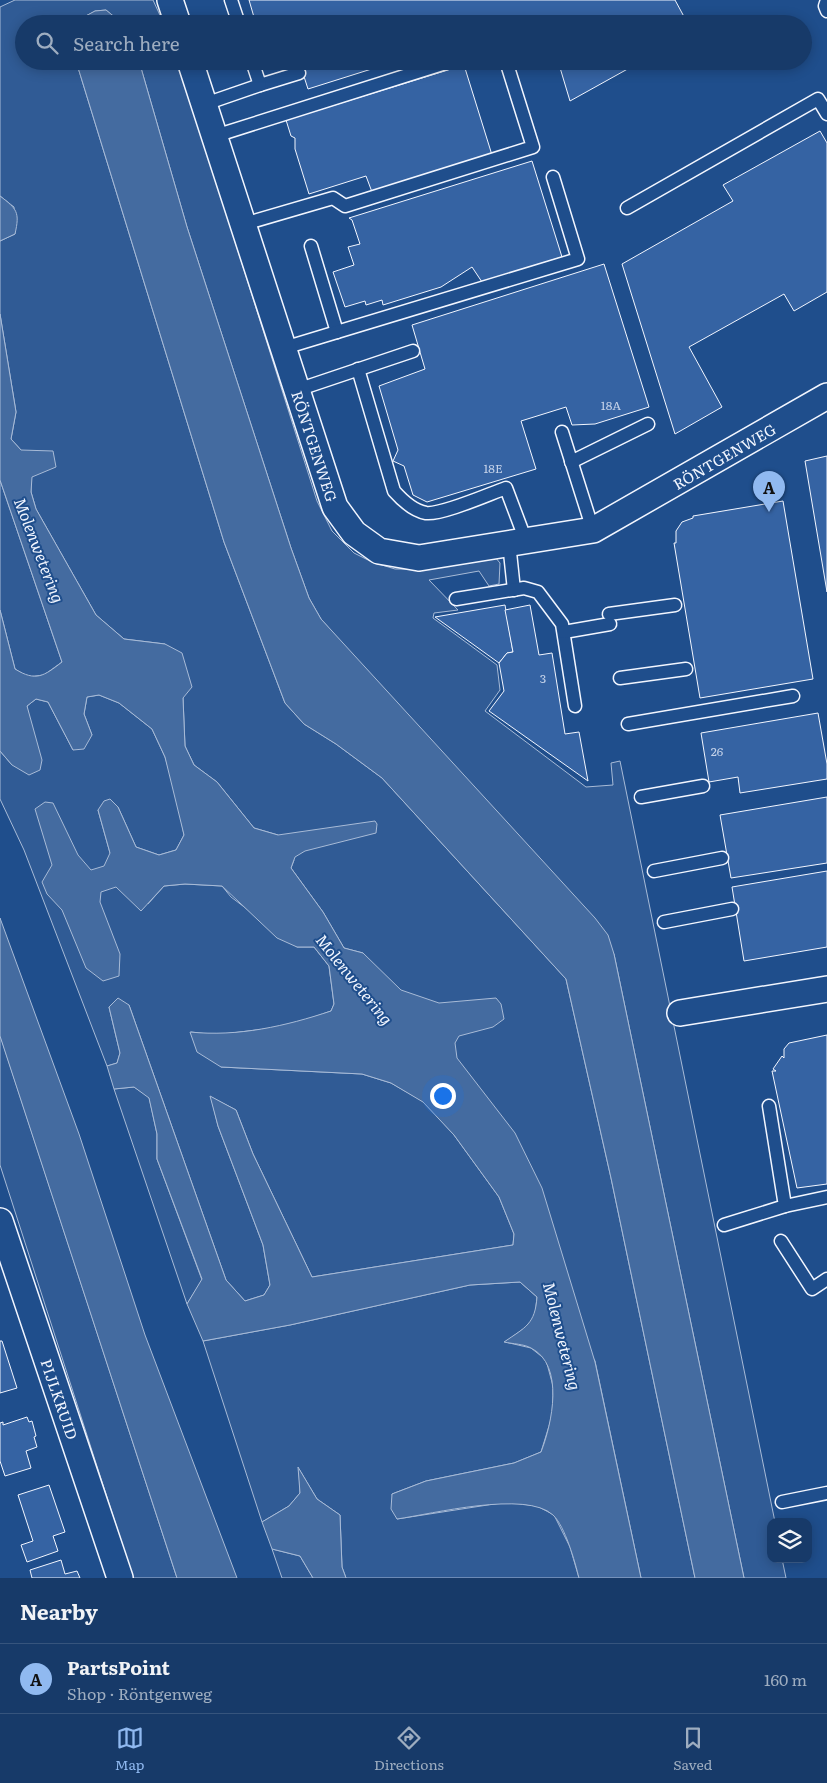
<!DOCTYPE html>
<html lang="en">
<head>
<meta charset="utf-8">
<style>
	:root { --surface:#173a69; --page:#244571; --text:#f1f3f6; --muted:#9eadc0; --line:#36547d; --accent:#90b9f0 }
	body { margin:0; font-family:Literata,serif; background:var(--page); color:var(--text) }
	.controls { position:absolute; right:15px; bottom:15px; display:grid; overflow:hidden; border-radius:10px; box-shadow:0 2px 12px #0003 }
	.controls button { width:45px; height:45px; display:grid; place-items:center; padding:0; border:0; border-bottom:1px solid var(--line); background:var(--surface); color:var(--text); font:25px sans-serif }
	.you { position:absolute; left:442px; top:1095px; width:18px; height:18px; margin:-12px; border:4px solid #fff; border-radius:50%; background:#1a73e8; box-shadow:0 0 0 8px #1a73e833 }
	.badge { display:grid; place-items:center; width:32px; height:32px; border-radius:50%; background:var(--accent); color:#111; font-size:16px; font-weight:700 }
	.pin { position:absolute; translate:-50% -41px; filter:drop-shadow(0 1px 2px #0008) }
	.pin::after { content:''; position:absolute; top:26px; width:18px; height:15px; background:inherit; clip-path:polygon(0 0,100% 0,50% 100%) }
	.list { margin:0; padding:0; list-style:none }
	h2 { display:flex; justify-content:space-between; align-items:center; height:65px; margin:0; padding:0 20px; font-size:21px }
	h2 small { font-size:16px; font-weight:400; color:var(--muted) }
	.list li { display:grid; grid-template-columns:32px 1fr auto; gap:15px; align-items:center; box-sizing:border-box; height:70px; padding:0 20px; border-top:1px solid var(--line) }
	.list b { display:block; font-size:19px; white-space:nowrap }
	.list p { margin:0; font-size:16px; white-space:nowrap; color:var(--muted) }
	.list em { font-size:16px; font-style:normal; color:var(--muted) }
	.icon { flex:none; width:28px; height:28px; fill:none; stroke:currentColor; stroke-width:2; stroke-linecap:round; stroke-linejoin:round }
	.map { position:relative; flex:none; width:827px; height:1578px; overflow:hidden }
	.search { position:absolute; background:var(--surface); box-shadow:0 2px 12px #0003; left:15px; right:15px; top:15px; height:55px; display:flex; align-items:center; gap:12px; box-sizing:border-box; padding:0 18px; border-radius:28px; color:var(--muted); font-size:19px }
	.sheet { height:135px; background:var(--surface) }
	nav { display:flex; justify-content:space-around; align-items:center; box-sizing:border-box; height:70px; border-top:1px solid var(--line); background:var(--surface); font-size:14px; color:var(--muted) }
	nav a { display:grid; justify-items:center; gap:2px }
	nav .on { color:var(--accent) }
	.map>svg:first-child { display:block }
	.built { fill:#305b95; stroke:#a8bbd7 }
	.water { fill:#446ba0; stroke:#a8bbd7 }
	.building { fill:#3563a3; stroke:#f2f6ff }
	.lines { fill:none; stroke-linecap:round; stroke-linejoin:round }
	.lane-casing { stroke:#f2f6ff; stroke-width:15 }
	.street-casing { stroke:#f2f6ff; stroke-width:28 }
	.lane { stroke:#1f4e8c; stroke-width:12 }
	.street { stroke:#1f4e8c; stroke-width:25 }
	.labels { text-anchor:middle; dominant-baseline:central; stroke-width:4; stroke-linejoin:round; paint-order:stroke }
	.number-label { font-size:12px; fill:#c3d1e8 }
	.street-label { font-size:15px; fill:#f2f6ff; stroke:#1f4e8c }
	.water-label { font-size:16px; font-style:italic; fill:#f2f6ff; stroke:#1f4e8c }
</style>
</head>
<body>
<div class="map">
<svg width="827" height="1578" viewBox="0 0 827 1578">
	<rect width="100%" height="100%" fill="#1f4e8c"/>
	<g class="built">
		<path d="M15,0H153L164,24H123L106,10L95,11L71,24H24V61H76L224,542L285,703L304,724L336,744L382,778L566,979L611,1178L695,1578H641L595,1361L363,953L344,948L323,912L291,868L294,860L278,835L254,828L217,782L194,765L185,746L183,698L165,644L124,639L96,615L36,509L31,492V477L21,450L11,439L16,412L0,314V241L15,234L14,207L0,196V7Z"/>
		<path d="M139,61H178L317,501L332,531L354,553L372,562L395,569H415L495,557L500,563L499,584L489,586L479,571L429,580L458,610L434,613L433,618L497,665L500,690L485,711L586,787L613,785L611,763L620,761L775,1522H771V1559H782L786,1578H744L614,954L321,619L309,598L291,548L187,227Z"/>
		<path d="M0,480L62,662L44,675L28,677L15,669L0,610Z"/>
		<path d="M99,695L119,703L152,729L165,757L176,794L184,835L176,850L159,855L136,847L118,807L98,810L110,853L148,904L164,886L185,884L222,886L231,897L297,947H314L329,966L334,1004L331,1011L288,1026L216,1035L191,1032L221,1067L362,1074L391,1083L424,1102L454,1135L499,1197L514,1234L513,1245L312,1277L253,1154L236,1110L211,1097L218,1126L263,1245L270,1285L264,1295L245,1301L226,1280L129,1005L109,1007L120,1053L117,1063L107,1066L24,850L0,799V751L12,765L29,719L27,706L36,699L48,702L73,750L92,735L84,714L87,697Z"/>
		<path d="M0,1035L177,1578H133L0,1165Z"/>
		<path d="M134,1087L149,1097L157,1134V1159L202,1280L187,1304L114,1089Z"/>
		<path d="M520,1282L537,1297L535,1316L526,1327L505,1342L531,1348L546,1360L553,1386V1413L541,1452L514,1463L426,1481L392,1494L397,1519L507,1502L537,1506L554,1515L570,1547L579,1578H346L342,1567L340,1515L317,1499L299,1469L300,1493L289,1506L262,1522L203,1341L290,1325L470,1285Z"/>
		<path d="M272,1549L300,1556L313,1578H282Z"/>
	</g>
	<g class="water">
		<path d="M106,10L123,24H71L95,11Z"/>
		<path d="M76,61H139L187,227L291,548L309,598L321,619L595,918L608,935L614,954L744,1578H695L611,1178L566,979L382,778L336,744L304,724L285,703L224,542Z"/>
		<path d="M0,196C17,209 20,212 15,234L0,241Z"/>
		<path d="M0,314L16,412L11,439L21,450L53,451L56,467L32,477L31,492L36,509L96,615L124,639L165,644L182,653L192,687L183,698L185,746L194,765L217,782L254,828L278,835L375,821L377,824L376,833L305,851L295,857L291,868L323,912L344,948L363,953L401,990L439,1003L496,998L501,1004L504,1019L493,1027L459,1036L455,1043L457,1058L515,1133L542,1188L595,1362L641,1578H579C575,1562 565,1526 553,1515C526,1490 432,1514 397,1519L391,1509L392,1494L426,1481L514,1463L541,1452C552,1424 565,1365 531,1348C524,1344 513,1344 504,1342C526,1327 535,1324 537,1297L520,1282L470,1285L290,1325L203,1341L187,1304L202,1279L157,1159V1134L149,1098L134,1087L114,1089L107,1066L117,1063L120,1053L109,1007L118,998L129,1005L226,1280L245,1301L264,1295L270,1285L263,1245L218,1126L210,1096L236,1110L253,1154L312,1277L513,1245L514,1234L499,1197L454,1135L423,1102L391,1083L362,1074L221,1067L197,1052L190,1032C238,1037 286,1026 331,1011L334,1004L329,966L314,947H297L277,938L222,886L185,884L164,886L141,911L116,887L101,892L100,902L120,954L119,976L103,981L86,968L62,910L47,894L42,882L52,865L35,809L45,802L53,803L78,855L91,870L104,866L110,853L98,810L104,801L110,799L118,807L136,847L159,855L176,850L184,835L165,757L152,729L119,703L99,695L87,697L84,714L92,735L84,749L73,750L48,702L36,699L27,706L42,760L40,770L29,775L12,765L0,751V610L15,669C36,682 44,676 62,662L0,480Z"/>
		<path d="M0,918L79,1134L145,1335L237,1578H177L0,1036Z"/>
		<path d="M298,1467L317,1499L340,1515L342,1567L346,1578H313L300,1556L272,1549L262,1522L289,1506L300,1493Z"/>
	</g>
	<g class="building">
		<path d="M249,0H675L688,24H546L544,16L517,24H256Z"/>
		<path d="M299,61H397L308,89Z"/>
		<path d="M558,61H642L570,101Z"/>
		<path d="M464,65L492,155L372,192L366,176L309,194L295,149V138L291,136L286,120Z"/>
		<path d="M820,131L827,143V292L794,311L784,294L689,347L722,407L675,434L622,264L733,201L723,185Z"/>
		<path d="M532,161L562,257L482,282L472,267L441,287L383,305L382,300L366,305L365,301L345,307L333,272L354,265L348,247L360,244L352,220L349,218Z"/>
		<path d="M604,264L649,407L595,424L572,425L566,407L521,421L536,469L427,502L413,495L404,466L393,461L398,450L379,386L425,369L412,325Z"/>
		<path d="M827,456V592L805,461Z"/>
		<path d="M783,501L813,679L700,698L674,543H676V531L682,522L693,518V516Z"/>
		<path d="M505,605L513,652L507,653L499,663L435,617Z"/>
		<path d="M530,605L539,655L552,653L565,734L579,732L588,781L489,711L504,691L499,663L507,653L513,652L505,610Z"/>
		<path d="M818,713L827,764V779L740,793L738,777L709,782L701,733Z"/>
		<path d="M827,797V863L731,878L720,815Z"/>
		<path d="M827,871V947L744,961L732,887Z"/>
		<path d="M827,1035V1184L797,1188L772,1071H776L773,1069L782,1056L784,1058V1049L789,1043Z"/>
		<path d="M0,1341H2L17,1388L0,1393Z"/>
		<path d="M27,1417L29,1422L32,1421L36,1436L34,1437L37,1447L26,1451L31,1468L5,1476L0,1461V1423L3,1422V1425Z"/>
		<path d="M49,1485L65,1532L53,1536L58,1551L27,1562L21,1545L33,1541L18,1495Z"/>
		<path d="M61,1560L65,1574L77,1571L80,1578H32L30,1570Z"/>
	</g>
	<g class="lines">
		<g class="lane-casing">
			<g id="lane">
				<path d="M231,0L239,24"/>
				<path d="M827,0L825,6L827,11"/>
				<path d="M260,85L299,73"/>
				<path d="M205,104L260,85L252,61"/>
				<path d="M215,136L452,61"/>
				<path d="M627,208L818,99L827,114"/>
				<path d="M244,224L333,198L345,206L533,147L506,61"/>
				<path d="M311,246L337,332"/>
				<path d="M284,348L578,259L553,177"/>
				<path d="M358,369L394,491C402,500 414,511 426,513C442,515 489,494 506,488L526,541"/>
				<path d="M297,390L413,351"/>
				<path d="M562,432L593,530"/>
				<path d="M571,462L648,424"/>
				<path d="M509,543L514,590"/>
				<path d="M456,599L524,588L538,592L562,624L575,706"/>
				<path d="M609,614L675,605"/>
				<path d="M564,632L610,624"/>
				<path d="M620,678L686,669"/>
				<path d="M628,724L793,696"/>
				<path d="M641,797L703,786"/>
				<path d="M654,871L722,858"/>
				<path d="M664,922L732,909"/>
				<path d="M785,1206L827,1197"/>
				<path d="M724,1225L785,1206L769,1106"/>
				<path d="M781,1241L812,1289L827,1279"/>
				<path d="M782,1502L827,1493"/>
			</g>
		</g>
		<g class="street-casing">
			<g id="street">
				<path d="M170,0L178,24"/>
				<path d="M190,61L335,507L354,533L379,551L419,558L593,530L827,396"/>
				<path d="M680,1013L827,989"/>
				<path d="M0,1221L120,1578"/>
			</g>
		</g>
		<use href="#lane" class="lane"/>
		<use href="#street" class="street"/>
	</g>
	<g class="labels">
		<g class="number-label">
			<text x="611" y="405">18A</text>
			<text x="493" y="468">18E</text>
			<text x="543" y="678">3</text>
			<text x="717" y="751">26</text>
		</g>
		<g class="street-label">
			<text transform="translate(315 446) rotate(72)">RÖNTGENWEG</text>
			<text transform="translate(724 456) rotate(-30)">RÖNTGENWEG</text>
			<text transform="translate(60 1399) rotate(71)">PIJLKRUID</text>
		</g>
		<g class="water-label">
			<text transform="translate(40 550) rotate(69)">Molenwetering</text>
			<text transform="translate(355 979) rotate(51)">Molenwetering</text>
			<text transform="translate(563 1336) rotate(76)">Molenwetering</text>
		</g>
	</g>
</svg>
<div class="controls">
<button><svg class="icon" aria-label="layers" viewBox="0 0 24 24"><path d="M12 4l9 5-9 5-9-5zM3 14l9 5 9-5"/></svg></button>
</div>
<div class="you"></div>
<div class="pin badge" style="left:769px;top:512px">A</div>
<div class="search"><svg class="icon" aria-label="search" viewBox="0 0 24 24"><circle cx="10" cy="10" r="6"/><path d="M15 15l6 6"/></svg>Search here</div>
</div>
<section class="sheet">
<h2>Nearby<small></small></h2>
<ul class="list">
<li><span class="badge">A</span><div><b>PartsPoint</b><p>Shop · Röntgenweg</p></div><em>160 m</em></li>
</ul>
</section>
<nav>
<a class="on"><svg class="icon" aria-label="map" viewBox="0 0 24 24"><path d="M3 6l6-2 6 2 6-2v14l-6 2-6-2-6 2zM9 4v14M15 6v14"/></svg>Map</a>
<a><svg class="icon" aria-label="directions" viewBox="0 0 24 24"><path d="M12 3l9 9-9 9-9-9zM9 14v-3h6M13 9l2 2-2 2"/></svg>Directions</a>
<a><svg class="icon" aria-label="saved" viewBox="0 0 24 24"><path d="M7 4h10v16l-5-4-5 4z"/></svg>Saved</a>
</nav>
</body>
</html>
